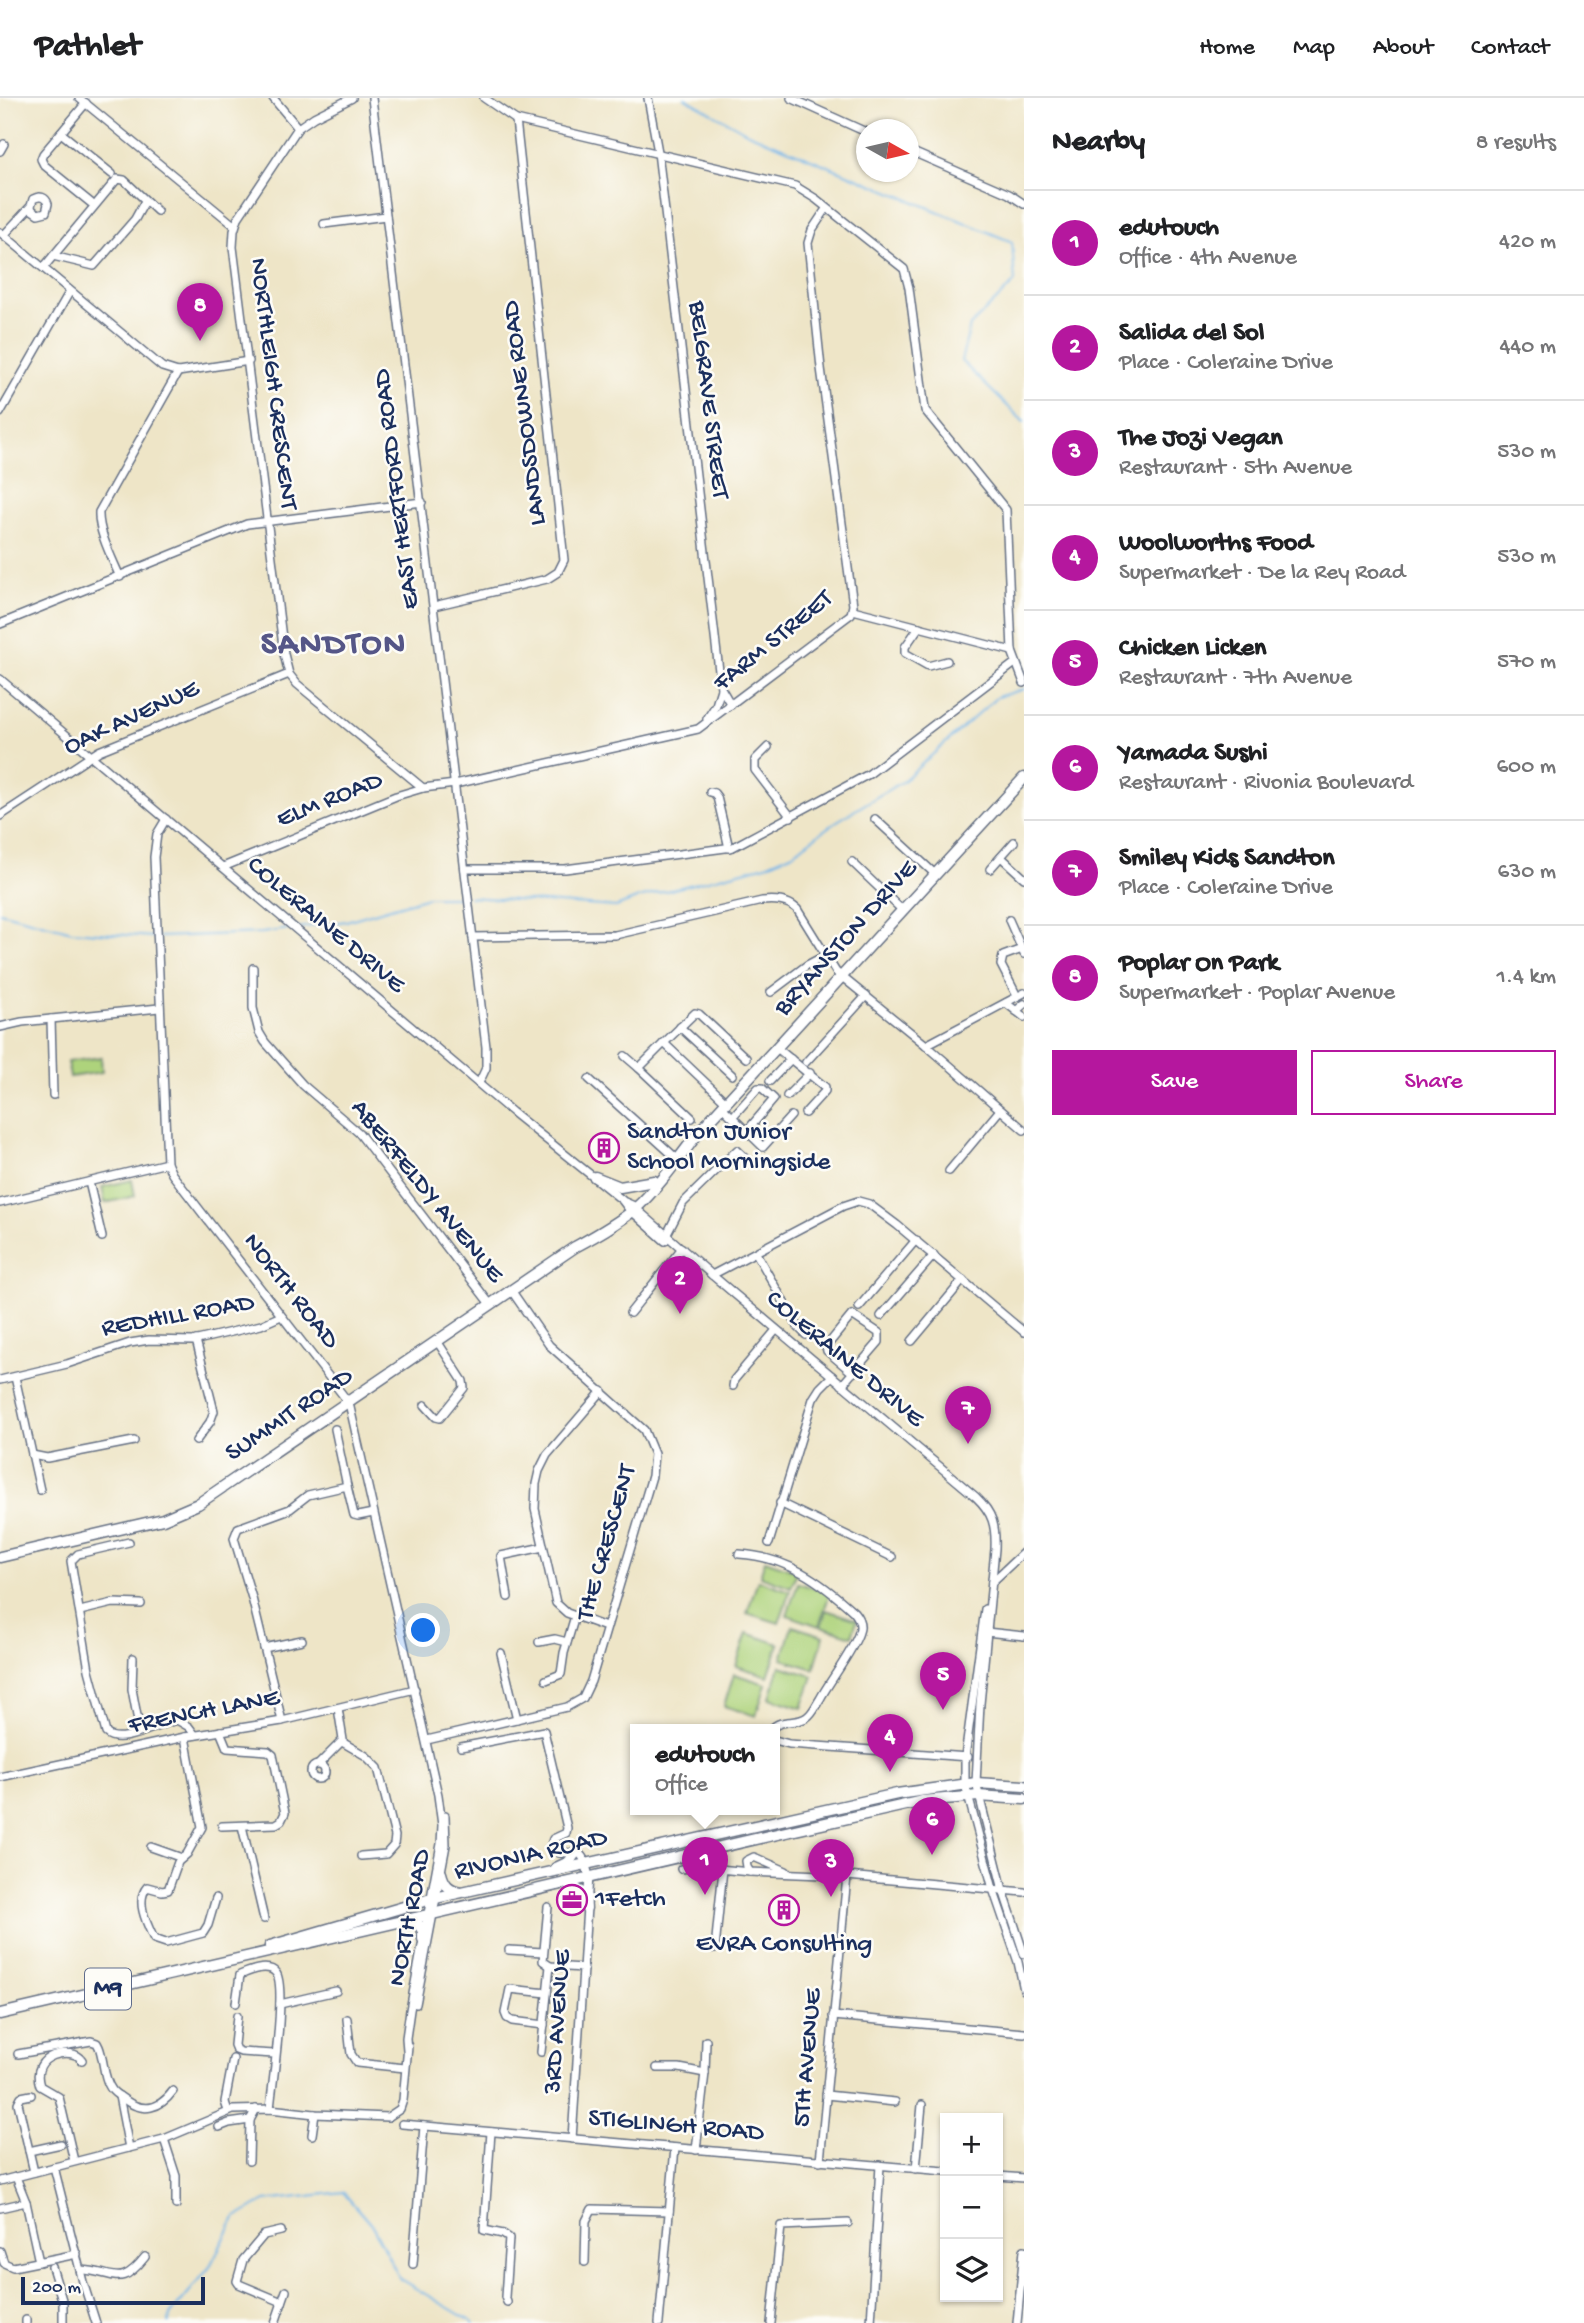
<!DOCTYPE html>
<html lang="en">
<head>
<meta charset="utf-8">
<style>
	:root { --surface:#fff; --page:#f2f2f2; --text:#202124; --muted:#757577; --line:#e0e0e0; --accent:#b5179e }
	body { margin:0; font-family:"Gochi Hand",sans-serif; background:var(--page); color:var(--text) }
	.controls { position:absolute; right:21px; bottom:21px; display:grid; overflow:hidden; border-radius:0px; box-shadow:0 2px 5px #0004 }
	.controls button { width:63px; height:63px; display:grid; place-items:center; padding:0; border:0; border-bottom:2px solid var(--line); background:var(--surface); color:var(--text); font:35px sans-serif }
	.compass { position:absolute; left:856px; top:21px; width:63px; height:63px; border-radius:50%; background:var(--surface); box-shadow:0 2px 5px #0004; rotate:98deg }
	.scale { position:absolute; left:21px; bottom:18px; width:184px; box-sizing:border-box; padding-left:7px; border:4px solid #1b2f5e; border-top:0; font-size:19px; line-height:24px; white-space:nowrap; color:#1b2f5e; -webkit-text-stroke:5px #fdfcf7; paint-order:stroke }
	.you { position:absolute; left:424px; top:1533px; width:24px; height:24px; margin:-18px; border:5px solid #fff; border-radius:50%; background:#1a73e8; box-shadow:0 0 0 10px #1a73e833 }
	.badge { display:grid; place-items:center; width:46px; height:46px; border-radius:50%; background:var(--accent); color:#fff; font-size:23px; font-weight:700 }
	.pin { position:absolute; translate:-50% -58px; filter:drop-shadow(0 2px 4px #0008) }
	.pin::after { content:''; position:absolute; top:37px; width:24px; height:21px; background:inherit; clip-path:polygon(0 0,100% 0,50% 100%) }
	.popup { position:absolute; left:630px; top:1626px; width:150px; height:91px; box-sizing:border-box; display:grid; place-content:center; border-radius:0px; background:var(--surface); filter:drop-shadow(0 2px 5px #0005); font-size:23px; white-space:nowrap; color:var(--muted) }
	.popup b { font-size:26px; color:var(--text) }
	.popup::after { content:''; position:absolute; left:50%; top:100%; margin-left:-14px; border:14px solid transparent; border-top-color:var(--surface) }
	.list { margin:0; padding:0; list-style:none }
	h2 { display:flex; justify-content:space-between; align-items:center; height:91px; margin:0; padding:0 28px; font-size:30px }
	h2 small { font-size:23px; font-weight:400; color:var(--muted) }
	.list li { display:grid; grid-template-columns:46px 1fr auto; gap:21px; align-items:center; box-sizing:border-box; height:105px; padding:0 28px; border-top:2px solid var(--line) }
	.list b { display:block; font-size:26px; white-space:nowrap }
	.list p { margin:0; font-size:23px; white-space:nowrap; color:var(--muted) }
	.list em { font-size:23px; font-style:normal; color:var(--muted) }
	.actions { display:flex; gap:14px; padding:21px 28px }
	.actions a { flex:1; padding:16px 0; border:2px solid var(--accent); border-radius:0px; text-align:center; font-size:24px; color:var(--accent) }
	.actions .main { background:var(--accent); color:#fff }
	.icon { flex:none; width:38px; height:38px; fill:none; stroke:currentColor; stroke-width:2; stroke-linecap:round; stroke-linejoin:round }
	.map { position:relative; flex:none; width:1024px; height:2225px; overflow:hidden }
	header { display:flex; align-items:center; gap:42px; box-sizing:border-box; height:98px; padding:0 35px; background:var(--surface); border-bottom:2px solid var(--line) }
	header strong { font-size:33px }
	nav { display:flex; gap:38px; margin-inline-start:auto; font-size:24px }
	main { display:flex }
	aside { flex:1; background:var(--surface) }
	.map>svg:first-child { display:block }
	.pitch { fill:#aed37c; stroke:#64816d; stroke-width:2 }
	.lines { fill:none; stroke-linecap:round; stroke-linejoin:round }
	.stream { stroke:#74b5e8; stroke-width:2 }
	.minor-casing { stroke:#656f83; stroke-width:10 }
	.major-casing { stroke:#656f83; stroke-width:13 }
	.minor { stroke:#fff; stroke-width:7 }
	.major { stroke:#fff; stroke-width:10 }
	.labels { text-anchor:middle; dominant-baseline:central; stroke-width:5; stroke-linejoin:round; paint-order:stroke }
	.shield { fill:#fdfcf7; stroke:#5f6c8c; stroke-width:2 }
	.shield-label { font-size:24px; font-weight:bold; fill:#1b2f5e }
	.street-label { font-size:26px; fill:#1b2f5e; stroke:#fdfcf7 }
	.poi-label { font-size:26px; fill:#1b2f5e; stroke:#fdfcf7; text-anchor:start }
	.district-label { font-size:33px; font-weight:bold; letter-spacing:2px; fill:#555687; stroke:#fdfcf7 }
</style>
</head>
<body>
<header>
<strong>Pathlet</strong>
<nav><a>Home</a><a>Map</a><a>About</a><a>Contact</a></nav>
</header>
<main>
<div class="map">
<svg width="1024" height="2225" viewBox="0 0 1024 2225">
	<rect width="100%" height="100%" fill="#fdfcf7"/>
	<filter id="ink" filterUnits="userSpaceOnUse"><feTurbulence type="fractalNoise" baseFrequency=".0143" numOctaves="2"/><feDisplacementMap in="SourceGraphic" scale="14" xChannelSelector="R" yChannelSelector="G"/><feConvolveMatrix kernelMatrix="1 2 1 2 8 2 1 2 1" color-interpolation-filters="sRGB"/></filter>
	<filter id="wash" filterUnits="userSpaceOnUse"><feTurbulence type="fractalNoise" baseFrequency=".00686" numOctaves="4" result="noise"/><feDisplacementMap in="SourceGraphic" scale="28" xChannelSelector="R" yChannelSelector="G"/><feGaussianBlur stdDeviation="1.57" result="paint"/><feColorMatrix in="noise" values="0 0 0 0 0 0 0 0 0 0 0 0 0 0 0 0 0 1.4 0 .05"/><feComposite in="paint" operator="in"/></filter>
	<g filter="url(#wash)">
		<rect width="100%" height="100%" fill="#eee5c7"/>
		<g class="pitch">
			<path d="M101,959L102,974L70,979L67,964Z"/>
			<path d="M132,1082L135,1098L105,1105L102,1089Z"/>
			<path d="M765,1462L797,1473L791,1489L760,1478Z"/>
			<path d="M758,1482L790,1493L779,1525L747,1515Z"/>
			<path d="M798,1485L830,1495L819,1528L787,1517Z"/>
			<path d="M826,1512L857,1522L852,1538L821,1528Z"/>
			<path d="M792,1528L824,1538L814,1571L782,1561Z"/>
			<path d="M747,1535L779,1546L768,1578L736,1568Z"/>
			<path d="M780,1568L813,1578L802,1610L770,1600Z"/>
			<path d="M734,1576L766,1586L756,1618L724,1608Z"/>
		</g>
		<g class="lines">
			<g class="stream">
				<path d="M685,0L748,35L1012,144L1015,184L970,228L961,263L1024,324"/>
				<path d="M469,799L616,809L639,800L766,767L793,755L834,725L903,683L997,599L1024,591"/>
				<path d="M0,814L72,833L153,839"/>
				<path d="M298,830L346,823L428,799H464"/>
				<path d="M159,839L262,835L289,831"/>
				<path d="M169,2225L170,2217L209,2170L235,2120L265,2103L343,2094L373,2129L400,2181L474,2225"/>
			</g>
		</g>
	</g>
	<g filter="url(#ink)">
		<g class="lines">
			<g class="minor-casing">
				<g id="minor">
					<path d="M79,0L235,128"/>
					<path d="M273,0L298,30"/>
					<path d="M352,0L314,19L298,30L238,120L234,133L233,149L284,556L289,576L297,586L423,690"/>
					<path d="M372,0L486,949V970L479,985"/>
					<path d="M484,0L516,22L795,88L816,101L904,171L909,190L925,312L1006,412L1012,553L1024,585"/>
					<path d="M648,0L658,54L721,590L731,607"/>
					<path d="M791,0L866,34"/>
					<path d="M86,5L43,56L41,61L44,67L91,105"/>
					<path d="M61,35L112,76"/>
					<path d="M908,52L1009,96L1024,106"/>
					<path d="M0,53L4,46"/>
					<path d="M324,126L386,118"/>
					<path d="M0,134L162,269L178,274L249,263"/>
					<path d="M4,137L31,108L33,101C40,97 46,99 48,106L46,114L38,116L32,112L31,108"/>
					<path d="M53,158L94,168L135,121L145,103"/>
					<path d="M44,169L117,81L124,82L157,113"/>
					<path d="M0,315L70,193"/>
					<path d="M120,479C112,460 98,434 99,414L178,274"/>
					<path d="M434,508L547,481L558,474L564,462L516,22"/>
					<path d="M853,512L1012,553"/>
					<path d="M0,526L247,426L422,404"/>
					<path d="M919,529L905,549V555L928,568L947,563"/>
					<path d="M0,581L512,1014L622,1102L628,1110L665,1143"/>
					<path d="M707,621L716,607L721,591"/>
					<path d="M768,649L755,662V672L791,719"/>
					<path d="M710,694L714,695L717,699L729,750"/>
					<path d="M0,718L99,653L289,576"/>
					<path d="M166,721L157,736L154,759L167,1065L172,1076L349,1305L438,1697L442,1727L441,1746L410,1912L406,1940L407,1952"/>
					<path d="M875,721L935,776"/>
					<path d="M1001,759L1024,780"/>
					<path d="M852,764L902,812"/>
					<path d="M223,769L396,698L423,690L455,686L698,631L851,516L853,507L821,270L808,145L812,132L826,111"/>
					<path d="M465,771H565L733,749L869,676L1015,565"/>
					<path d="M990,771L1014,744"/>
					<path d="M1009,822L1024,856"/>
					<path d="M473,839L615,837L762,803C775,802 787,802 797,811L836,874L926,947L1024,1032"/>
					<path d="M253,870V910L259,934L265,944L303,987L359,1035L490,1206"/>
					<path d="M771,894L807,867L826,857"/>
					<path d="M1017,898L1001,867L1003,858L1022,851"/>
					<path d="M1006,905L1024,919"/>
					<path d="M1016,913L1024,906"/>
					<path d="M51,921L53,997"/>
					<path d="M0,929L22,924L159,910"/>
					<path d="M680,929L732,977"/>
					<path d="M664,945L695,915L699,916L746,960"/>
					<path d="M926,947L1024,895"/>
					<path d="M777,950L825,989V993L805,1015"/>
					<path d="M625,958L639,970"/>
					<path d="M806,964L866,898"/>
					<path d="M589,981L675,1059"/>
					<path d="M770,983L791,961"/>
					<path d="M787,998L810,975"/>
					<path d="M722,1009L763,1049L791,1018"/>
					<path d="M735,1016L758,990H762L774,1001L746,1034"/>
					<path d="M692,1020L639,970L664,945L726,1004"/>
					<path d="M949,1073L1000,1012"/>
					<path d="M89,1084L102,1139"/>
					<path d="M625,1104L632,1107L712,1177L976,1399C993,1415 996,1428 995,1451L980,1606L976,1685L1003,1792L1024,1856"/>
					<path d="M0,1105L167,1065"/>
					<path d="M666,1138L683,1105L737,1052L751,1065"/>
					<path d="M756,1155L798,1229L806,1237"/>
					<path d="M712,1177L843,1108L858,1103L869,1106L897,1127L1024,1234"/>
					<path d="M859,1209L916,1142"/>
					<path d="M630,1215L682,1150"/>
					<path d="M881,1218L934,1157"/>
					<path d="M196,1242L214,1313L210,1324L196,1343"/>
					<path d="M912,1243L963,1182"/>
					<path d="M15,1279L40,1392"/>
					<path d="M0,1282L67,1266L130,1245L149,1242L193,1243L261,1227L281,1218"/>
					<path d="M842,1287L879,1244V1235L852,1217L826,1249L827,1253L853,1275"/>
					<path d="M733,1288L734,1282L776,1232"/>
					<path d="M602,1293L547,1357L539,1373L536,1386L535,1411L556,1505L567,1515L606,1529"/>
					<path d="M425,1307L436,1319L440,1320L464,1290L463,1283L437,1243"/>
					<path d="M335,1331L347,1388"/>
					<path d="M32,1357L47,1360L134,1343"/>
					<path d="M780,1405L892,1459"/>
					<path d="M129,1444L78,1456L71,1463L89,1572L106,1635C120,1649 159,1625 177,1622L189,1629L195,1637"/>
					<path d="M769,1445L813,1301L820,1290L832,1278"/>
					<path d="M739,1456C787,1459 820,1483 854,1514C859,1520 862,1526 859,1534C854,1552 830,1582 820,1601C816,1607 813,1615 807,1619C797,1627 780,1620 772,1631"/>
					<path d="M992,1484L1024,1454"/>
					<path d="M508,1499L501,1458L543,1449"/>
					<path d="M985,1511L965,1659V1686L993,1791L1018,1864L1024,1892"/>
					<path d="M80,1513L113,1505L141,1506"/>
					<path d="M986,1534L1024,1538"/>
					<path d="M539,1544L555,1541L567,1544"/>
					<path d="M264,1550L302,1542"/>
					<path d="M501,1555L517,1621"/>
					<path d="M133,1560L132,1591L140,1634"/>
					<path d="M546,1582L561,1576L564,1555L575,1518"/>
					<path d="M282,1623L252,1500L234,1440L238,1430L290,1411L308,1397L347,1388L354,1417L358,1418L373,1415"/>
					<path d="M220,1633L227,1650L268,1653L273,1657L285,1715L281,1723L276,1726L222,1728"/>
					<path d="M185,1639L202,1729L187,1756L178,1764L168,1792L162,1793L147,1789C135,1803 147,1826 154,1841L166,1845L203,1835L208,1827L216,1800"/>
					<path d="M427,1642L567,1609L583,1600L591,1583L652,1378L654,1356L644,1332L549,1247L511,1192"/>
					<path d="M775,1642L789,1646L968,1659"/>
					<path d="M342,1644L366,1658L378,1670L395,1738L394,1747L386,1756L361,1758"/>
					<path d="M461,1649L544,1633L567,1730L566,1735L553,1741L551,1747L559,1755C583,1754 582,1753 589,1778L572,2041"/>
					<path d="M319,1666L343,1642L338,1610"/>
					<circle cx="318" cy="1674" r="7"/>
					<path d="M0,1679L185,1639L282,1623L415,1591"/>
					<path d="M242,1728L264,1821"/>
					<path d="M151,1749L182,1760"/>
					<path d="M681,1771L698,1769L750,1774L847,1778L1024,1794"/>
					<path d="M750,1774L747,1769L746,1763L754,1759L786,1773"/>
					<path d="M548,1809L543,1863L550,1868L584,1870"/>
					<path d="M715,1851L723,1771"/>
					<path d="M509,1852L543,1854"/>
					<path d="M236,1905L240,1877C249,1873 269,1865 276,1875C287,1888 272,1989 270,2011"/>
					<path d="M280,1906L336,1893"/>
					<path d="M416,1906L446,1747L445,1718"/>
					<path d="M237,1918L234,1947L236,1952L241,1954L274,1956"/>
					<path d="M833,1918L1024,1935"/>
					<path d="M347,1921L351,1956L357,1965L405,1970"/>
					<path d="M544,1927L512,1923L507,1920L505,1915L510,1891L547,1895"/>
					<path d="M541,1954L550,1868"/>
					<path d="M18,1956L91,1943L97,1945L99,1949C104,1961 103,1981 112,1992C115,1996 121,1999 125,2002C143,2015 160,2011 173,1993"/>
					<path d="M657,1970H679L705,1975"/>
					<path d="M31,1997L21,1999L18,2005L34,2074"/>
					<path d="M826,1997L895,2004"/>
					<path d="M119,1998L129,2050"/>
					<path d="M228,2013L225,2004L233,1961"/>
					<path d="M402,2026L945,2073"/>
					<path d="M219,2029L229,2025L250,2022"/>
					<path d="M491,2034L484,2132L503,2136L509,2140L505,2199L507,2204"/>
					<path d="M312,2037L315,2016"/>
					<path d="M164,2041L176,2078V2107"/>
					<path d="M696,2052L705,1975L706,1943"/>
					<path d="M29,2053L61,2046"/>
					<path d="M74,2063L59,1999L40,1988C29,1955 73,1948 82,1962"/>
					<path d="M249,2063L250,2022L256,2011"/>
					<path d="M820,2063L847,1778"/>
					<path d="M54,2069L83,2184L96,2225"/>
					<path d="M916,2071L922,2007"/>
					<path d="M998,2078L1024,2080"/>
					<path d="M16,2079L26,2104L39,2164"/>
					<path d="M0,2083L164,2041L233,2012L270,2011L315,2016L388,2019L400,2011L403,2002L408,1948"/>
					<path d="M0,2110L26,2104"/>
					<path d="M281,2133L264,2137L243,2162L237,2183L239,2186L282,2204"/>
					<path d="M0,2153L4,2165L13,2169L77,2156"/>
					<path d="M585,2164L586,2123L592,2111L669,2113"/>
					<path d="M413,2166L424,2028"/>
					<path d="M52,2169L63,2205V2225"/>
					<path d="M81,2172C114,2173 119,2192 145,2159"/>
					<path d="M26,2225V2222"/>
					<path d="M275,2225L286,2193"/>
					<path d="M659,2225L675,2050"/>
					<path d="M771,2225L781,2128L848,2125"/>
					<path d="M871,2225L880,2067"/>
					<path d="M1017,2225L1024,2152"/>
				</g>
			</g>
			<g class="major-casing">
				<g id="major">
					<path d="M698,1035L1024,680"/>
					<path d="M595,1079L620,1089L654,1083"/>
					<path d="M0,1459L163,1421L198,1406L575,1149C595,1138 617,1126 635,1111C660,1088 681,1057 702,1030"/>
					<path d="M556,1770L569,1764L576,1754"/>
					<path d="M441,1775C444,1787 449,1792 461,1794"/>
					<path d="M565,1785L582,1794L586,1810"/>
					<path d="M404,1823L419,1827L423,1833V1841"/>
					<path d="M270,1848L431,1801L897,1696L976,1685L1024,1688"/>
					<path d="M0,1916C308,1845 615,1772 923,1703L978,1698L1024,1701"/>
				</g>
			</g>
			<use href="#minor" class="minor"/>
			<use href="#major" class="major"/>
		</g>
	</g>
	<defs>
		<g id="building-ring" transform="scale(1.575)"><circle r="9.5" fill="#fdfcf7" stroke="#b5179e" stroke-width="1.5"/><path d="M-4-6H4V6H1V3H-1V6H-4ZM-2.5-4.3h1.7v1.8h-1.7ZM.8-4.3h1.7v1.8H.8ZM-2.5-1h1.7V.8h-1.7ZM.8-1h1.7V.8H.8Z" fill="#b5179e"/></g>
		<g id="office-ring" transform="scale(1.575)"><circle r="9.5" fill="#fdfcf7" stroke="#b5179e" stroke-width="1.5"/><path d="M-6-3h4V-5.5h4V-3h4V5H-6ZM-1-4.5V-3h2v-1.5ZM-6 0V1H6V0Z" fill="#b5179e"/></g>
	</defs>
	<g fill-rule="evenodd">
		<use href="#building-ring" x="604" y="1050"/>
		<use href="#office-ring" x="572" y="1802"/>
		<use href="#building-ring" x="784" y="1812"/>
	</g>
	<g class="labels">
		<rect class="shield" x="85" y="1870.5" width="46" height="41" rx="5"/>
		<g class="shield-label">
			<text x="108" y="1891">M9</text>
		</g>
		<g class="street-label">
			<text transform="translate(272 286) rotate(83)">NORTHLEIGH CRESCENT</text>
			<text transform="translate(707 302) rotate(83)">BELGRAVE STREET</text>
			<text transform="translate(526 315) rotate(-97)">LANDSDOWNE ROAD</text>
			<text transform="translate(398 391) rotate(-97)">EAST HERTFORD ROAD</text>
			<text transform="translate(774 544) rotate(-39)">FARM STREET</text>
			<text transform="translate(132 621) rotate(-25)">OAK AVENUE</text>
			<text transform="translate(330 703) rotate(-22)">ELM ROAD</text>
			<text transform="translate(325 828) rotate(40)">COLERAINE DRIVE</text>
			<text transform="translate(847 841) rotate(-48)">BRYANSTON DRIVE</text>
			<text transform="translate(426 1094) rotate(51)">ABERFELDY AVENUE</text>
			<text transform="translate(290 1194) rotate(52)">NORTH ROAD</text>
			<text transform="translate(178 1219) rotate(-10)">REDHILL ROAD</text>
			<text transform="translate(844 1262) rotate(40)">COLERAINE DRIVE</text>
			<text transform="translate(290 1318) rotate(-34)">SUMMIT ROAD</text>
			<text transform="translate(608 1445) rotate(-74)">THE CRESCENT</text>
			<text transform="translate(204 1615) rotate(-11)">FRENCH LANE</text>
			<text transform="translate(531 1758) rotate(-13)">RIVONIA ROAD</text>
			<text transform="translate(411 1820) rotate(-79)">NORTH ROAD</text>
			<text transform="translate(559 1924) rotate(-86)">3RD AVENUE</text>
			<text transform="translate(809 1960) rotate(-85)">5TH AVENUE</text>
			<text transform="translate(676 2029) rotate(5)">STIGLINGH ROAD</text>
		</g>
		<g class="poi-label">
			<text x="627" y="1035">Sandton Junior<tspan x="627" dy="30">School Morningside</tspan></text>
			<text x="595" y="1802">1Fetch</text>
			<text x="784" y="1847" text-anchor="middle">EVRA Consulting</text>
		</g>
		<g class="district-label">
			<text x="334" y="548">SANDTON</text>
		</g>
	</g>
</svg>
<div class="controls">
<button>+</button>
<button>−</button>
<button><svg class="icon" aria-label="layers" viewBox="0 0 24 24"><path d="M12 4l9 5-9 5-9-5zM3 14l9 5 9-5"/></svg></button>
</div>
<svg class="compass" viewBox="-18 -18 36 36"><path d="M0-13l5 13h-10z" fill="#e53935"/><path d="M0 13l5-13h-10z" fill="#757577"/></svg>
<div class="scale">200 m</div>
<div class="you"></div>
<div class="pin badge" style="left:705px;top:1797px">1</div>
<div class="popup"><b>edutouch</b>Office</div>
<div class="pin badge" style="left:680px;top:1216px">2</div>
<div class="pin badge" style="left:831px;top:1799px">3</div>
<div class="pin badge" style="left:890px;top:1674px">4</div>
<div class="pin badge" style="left:943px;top:1612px">5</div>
<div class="pin badge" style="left:932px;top:1757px">6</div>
<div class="pin badge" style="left:968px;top:1346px">7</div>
<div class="pin badge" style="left:200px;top:243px">8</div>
</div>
<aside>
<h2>Nearby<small>8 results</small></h2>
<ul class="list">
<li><span class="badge">1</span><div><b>edutouch</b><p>Office · 4th Avenue</p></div><em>420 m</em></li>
<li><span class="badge">2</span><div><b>Salida del Sol</b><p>Place · Coleraine Drive</p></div><em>440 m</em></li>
<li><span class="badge">3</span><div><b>The Jozi Vegan</b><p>Restaurant · 5th Avenue</p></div><em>530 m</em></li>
<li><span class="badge">4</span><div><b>Woolworths Food</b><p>Supermarket · De la Rey Road</p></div><em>530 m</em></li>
<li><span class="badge">5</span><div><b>Chicken Licken</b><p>Restaurant · 7th Avenue</p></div><em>570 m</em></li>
<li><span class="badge">6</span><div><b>Yamada Sushi</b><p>Restaurant · Rivonia Boulevard</p></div><em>600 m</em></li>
<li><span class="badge">7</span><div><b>Smiley Kids Sandton</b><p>Place · Coleraine Drive</p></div><em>630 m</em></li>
<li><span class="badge">8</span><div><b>Poplar On Park</b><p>Supermarket · Poplar Avenue</p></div><em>1.4 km</em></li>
</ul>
<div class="actions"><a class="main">Save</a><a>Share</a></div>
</aside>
</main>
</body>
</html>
